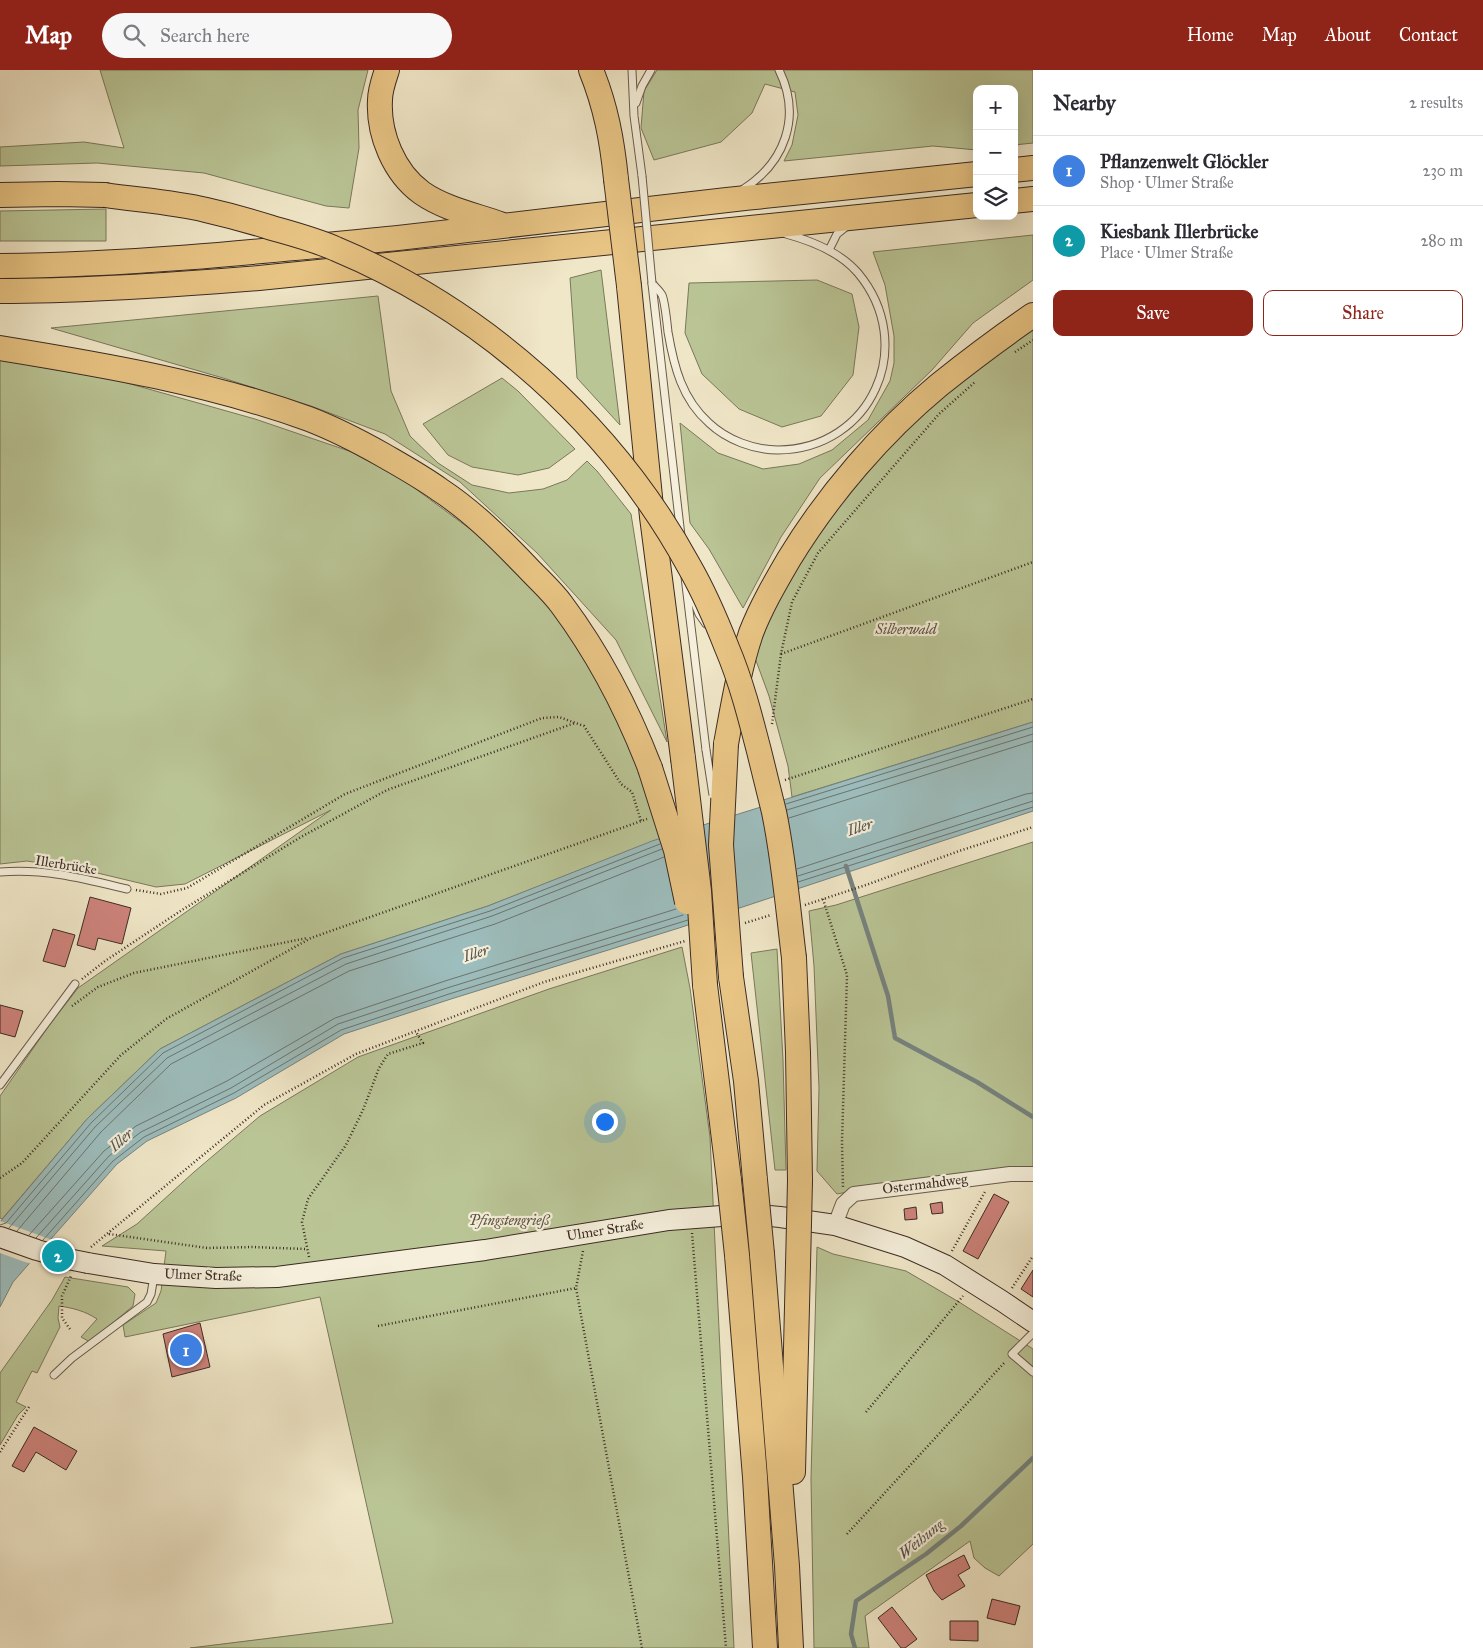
<!DOCTYPE html>
<html lang="en">
<head>
<meta charset="utf-8">
<style>
	:root { --surface:#fff; --page:#f7f7f7; --text:#2b2b33; --muted:#7c7c81; --line:#e1e1e2; --accent:#8f2418 }
	body { margin:0; font-family:"IM FELL Great Primer",serif; background:var(--page); color:var(--text) }
	.controls { position:absolute; right:15px; top:15px; display:grid; overflow:hidden; border-radius:10px; box-shadow:0 5px 20px #0002 }
	.controls button { width:45px; height:45px; display:grid; place-items:center; padding:0; border:0; border-bottom:1px solid var(--line); background:var(--surface); color:var(--text); font:25px sans-serif }
	.you { position:absolute; left:604px; top:1051px; width:18px; height:18px; margin:-12px; border:4px solid #fff; border-radius:50%; background:#1a73e8; box-shadow:0 0 0 8px #1a73e833 }
	.badge { display:grid; place-items:center; width:32px; height:32px; border-radius:50%; background:var(--accent); color:#fff; font-size:16px; font-weight:700 }
	.pin { position:absolute; translate:-50% -50%; border:2px solid #fff; box-shadow:0 1px 5px #0006 }
	.list { margin:0; padding:0; list-style:none }
	h2 { display:flex; justify-content:space-between; align-items:center; height:65px; margin:0; padding:0 20px; font-size:21px }
	h2 small { font-size:16px; font-weight:400; color:var(--muted) }
	.list li { display:grid; grid-template-columns:32px 1fr auto; gap:15px; align-items:center; box-sizing:border-box; height:70px; padding:0 20px; border-top:1px solid var(--line) }
	.list b { display:block; font-size:19px; white-space:nowrap }
	.list p { margin:0; font-size:16px; white-space:nowrap; color:var(--muted) }
	.list em { font-size:16px; font-style:normal; color:var(--muted) }
	.actions { display:flex; gap:10px; padding:15px 20px }
	.actions a { flex:1; padding:11px 0; border:1px solid var(--accent); border-radius:10px; text-align:center; font-size:18px; color:var(--accent) }
	.actions .main { background:var(--accent); color:#fff }
	.icon { flex:none; width:28px; height:28px; fill:none; stroke:currentColor; stroke-width:2; stroke-linecap:round; stroke-linejoin:round }
	.map { position:relative; flex:none; width:1033px; height:1578px; overflow:hidden }
	header { display:flex; align-items:center; gap:30px; box-sizing:border-box; height:70px; padding:0 25px; background:var(--accent); color:#fff }
	header strong { font-size:24px }
	nav { display:flex; gap:28px; margin-inline-start:auto; font-size:18px }
	.search { width:350px; height:45px; background:var(--page); display:flex; align-items:center; gap:12px; box-sizing:border-box; padding:0 18px; border-radius:28px; color:var(--muted); font-size:19px }
	main { display:flex }
	aside { flex:1; background:var(--surface) }
	.map>svg:first-child { display:block }
	.green { fill:#bac596; stroke:#7a785c }
	.water { fill:#9dbebe; stroke:#768380 }
	.pier { fill:#f0e7c8 }
	.lines { fill:none; stroke-linecap:round; stroke-linejoin:round }
	.shore { stroke:#6c7470; stroke-width:1 }
	.stream { stroke:#768380; stroke-width:4.5 }
	.building { fill:#ce837c; stroke:#3b2b23 }
	.service-casing { stroke:#685a4c; stroke-width:9 }
	.minor-casing { stroke:#685a4c; stroke-width:16 }
	.secondary-casing { stroke:#3b2b23; stroke-width:22 }
	.trunk-casing { stroke:#3b2b23; stroke-width:26 }
	.path { stroke:#3b2b23; stroke-width:2.5; stroke-dasharray:1 2.5; stroke-linecap:butt }
	.service { stroke:#f5efdb; stroke-width:7 }
	.minor { stroke:#f5efdb; stroke-width:14 }
	.secondary { stroke:#f5efdb; stroke-width:20 }
	.trunk { stroke:#e8c484; stroke-width:24 }
	.service-bridge-casing { stroke:#685a4c; stroke-width:9; stroke-linecap:butt }
	.secondary-bridge-casing { stroke:#3b2b23; stroke-width:22; stroke-linecap:butt }
	.trunk-bridge-casing { stroke:#3b2b23; stroke-width:26; stroke-linecap:butt }
	.service-bridge { stroke:#f5efdb; stroke-width:7 }
	.secondary-bridge { stroke:#f5efdb; stroke-width:20 }
	.trunk-bridge { stroke:#e8c484; stroke-width:24 }
	.labels { text-anchor:middle; dominant-baseline:central; stroke-width:4.5; stroke-linejoin:round; paint-order:stroke }
	.park-label { font-size:14px; font-style:italic; fill:#5b5240; stroke:#f5efdb }
	.street-label { font-size:14px; fill:#3b2b23; stroke:#f5efdb }
	.water-label { font-size:15px; font-style:italic; fill:#54504a; stroke:#f5efdb }
</style>
</head>
<body>
<header>
<strong>Map</strong>
<div class="search"><svg class="icon" aria-label="search" viewBox="0 0 24 24"><circle cx="10" cy="10" r="6"/><path d="M15 15l6 6"/></svg>Search here</div>
<nav><a>Home</a><a>Map</a><a>About</a><a>Contact</a></nav>
</header>
<main>
<div class="map">
<svg width="1033" height="1578" viewBox="0 0 1033 1578">
	<rect width="100%" height="100%" fill="#f0e7c8"/>
	<filter id="stains"><feTurbulence type="fractalNoise" baseFrequency=".004" numOctaves="4"/><feColorMatrix values="0 0 0 0 .2 0 0 0 0 .09 0 0 0 0 .02 0 0 0 .5 -.17"/></filter>
	<radialGradient id="worn" r=".72"><stop offset=".6" stop-color="#630" stop-opacity="0"/><stop offset="1" stop-color="#630" stop-opacity=".3"/></radialGradient>
	<g class="green">
		<path d="M100,0H368L358,40L359,78L349,138L326,136L204,103L97,93L0,96V77L84,72L124,78Z"/>
		<path d="M657,0H1033V73L1014,75V19H977V80L933,76L784,91L792,75L798,45L795,22L765,14L752,43L721,72L654,90L641,58L644,21Z"/>
		<path d="M106,139V171H0V141Z"/>
		<path d="M1033,165V210L973,253L932,300L820,408L781,467L743,538L709,479L690,453L680,353L718,383L763,399L799,394L832,380L868,350L890,311L894,293V266L885,215L873,182Z"/>
		<path d="M601,200L620,355L577,308L570,208Z"/>
		<path d="M817,210L852,224L859,257L853,305L821,346L782,357L739,339L702,304L685,263L689,213Z"/>
		<path d="M378,226L391,321L410,366L438,393L472,415L509,423L543,419L567,410L587,391L597,401L631,444L667,672L616,570L537,483L460,412L385,364L311,336L223,308L51,258Z"/>
		<path d="M1033,257V652L792,727L788,696L769,626L751,577L816,465L884,381L945,322Z"/>
		<path d="M0,290L120,311L255,349L352,382L405,411L500,481L562,551L611,630L639,689L662,768L488,836L341,884L160,979L87,1049L2,1149L0,1148V1026L48,957L78,918L331,740L185,814L156,817L89,801L27,791L0,794Z"/>
		<path d="M502,308L518,321L575,379L549,398L518,405L472,397L448,385L423,354Z"/>
		<path d="M1033,772V1100L863,1119L837,1124L817,1101L819,1018L814,896L809,841L836,835Z"/>
		<path d="M682,877L690,918L710,1067L734,1578H190L393,1553L320,1227L125,1267L123,1255L156,1233L161,1221L166,1181L102,1176L137,1154L194,1102L260,1046L358,987L549,919Z"/>
		<path d="M777,879L783,990L786,1100H775L751,883Z"/>
		<path d="M817,1177L833,1184L906,1201L959,1232L1033,1279V1474L999,1506L985,1498L974,1488L970,1471L865,1546L869,1578H814L811,1409Z"/>
		<path d="M65,1207L128,1217L135,1224L133,1236L90,1272L81,1267L97,1249C85,1241 73,1238 59,1236L58,1248L60,1257L37,1303L32,1301L16,1332L26,1337L18,1345L0,1375V1303L52,1230Z"/>
	</g>
	<path class="water" d="M1033,652V741L679,858L451,929L344,964L236,1028L147,1071L117,1094L13,1212L0,1237V1152L87,1049L160,979L341,884L488,836L652,771Z"/>
	<path class="pier" d="M0,1151L47,1168L53,1170L32,1194L25,1192L0,1183Z"/>
	<g class="lines">
		<g class="shore">
			<path d="M786,734L1033,657"/>
			<path d="M787,740L1033,664"/>
			<path d="M789,748L1033,671"/>
			<path d="M797,799L1026,724L1033,723"/>
			<path d="M798,806L1033,731"/>
			<path d="M798,812L1033,737"/>
			<path d="M0,1155L6,1153L91,1053L163,983L343,888L490,841L660,774"/>
			<path d="M9,1158L95,1057L167,988L346,894L492,846L662,779"/>
			<path d="M17,1161L101,1062L171,994L349,901L495,854L664,787"/>
			<path d="M29,1165L104,1081L136,1056L227,1011L335,948L445,911L676,839"/>
			<path d="M36,1168L109,1086L141,1062L231,1018L338,954L447,918L683,845"/>
			<path d="M43,1170L113,1091L144,1067L234,1023L341,960L449,924L688,850"/>
		</g>
		<g class="stream">
			<path d="M846,796L888,926L895,968L977,1012L1033,1047"/>
			<path d="M855,1578L851,1564L856,1531L926,1484L961,1456L1033,1388"/>
		</g>
	</g>
	<g class="building">
		<path d="M90,827L131,838L122,874L98,868L95,880L77,875Z"/>
		<path d="M53,859L75,865L65,897L43,891Z"/>
		<path d="M0,935L23,941L15,967L0,963Z"/>
		<path d="M994,1124L1009,1132L978,1189L963,1181Z"/>
		<path d="M942,1132L943,1143L932,1144L930,1134Z"/>
		<path d="M916,1137L917,1149L905,1150L904,1139Z"/>
		<path d="M1033,1200V1227L1021,1219Z"/>
		<path d="M200,1253L210,1297L172,1307L163,1264Z"/>
		<path d="M34,1357L77,1381L66,1400L36,1382L24,1402L12,1396Z"/>
		<path d="M964,1485L970,1498L958,1505L965,1516L942,1530L934,1521L926,1505Z"/>
		<path d="M992,1529L1020,1536L1015,1555L987,1548Z"/>
		<path d="M892,1537L917,1569L905,1578H901L878,1548Z"/>
		<path d="M950,1551H978V1571L950,1570Z"/>
	</g>
	<g class="lines">
		<g class="service-casing">
			<g id="service">
				<path d="M632,0L634,46L642,106"/>
				<path d="M636,33L642,16L651,0"/>
				<path d="M742,120C785,93 802,47 779,0"/>
				<path d="M829,180L837,164L847,156"/>
				<path d="M652,213C655,217 660,221 662,225C665,232 667,253 668,262C674,297 682,329 709,353C727,370 754,380 778,380C872,379 918,275 858,203C840,182 812,171 786,164"/>
				<path d="M652,214L681,466"/>
				<path d="M685,507L706,680"/>
				<path d="M690,521L699,544L706,554"/>
				<path d="M0,802C44,798 85,809 127,819"/>
				<path d="M0,1015L75,914"/>
				<path d="M1033,1263L1012,1284L1033,1302"/>
				<path d="M54,1305L72,1288L147,1232L151,1224L154,1206"/>
			</g>
		</g>
		<g class="minor-casing">
			<path id="minor" d="M835,1155L843,1134L854,1124L1010,1104H1033"/>
		</g>
		<g class="secondary-casing">
			<g id="secondary">
				<path d="M0,1167L37,1180L68,1189"/>
				<path d="M88,1193L154,1204L216,1208L277,1207L485,1180L669,1150L748,1144L780,1147L835,1155L905,1177L945,1195L1002,1231L1033,1252"/>
			</g>
		</g>
		<g class="trunk-casing">
			<g id="trunk">
				<path d="M387,0C384,9 380,20 380,30C378,64 394,103 422,123C445,139 475,145 500,154"/>
				<path d="M591,0C606,37 612,70 616,109"/>
				<path d="M1014,100L1033,98"/>
				<path d="M0,125L58,124L105,125"/>
				<path d="M1014,131L1033,129"/>
				<path d="M0,196C133,195 266,181 398,168C508,156 617,142 727,130C810,121 893,113 977,104"/>
				<path d="M629,216L652,447L683,688"/>
				<path d="M0,221C87,221 173,215 259,208L977,135"/>
				<path d="M0,278C105,295 209,313 309,349C335,359 360,372 383,385C402,396 422,407 440,420C472,441 499,468 526,496C538,509 552,521 562,535C600,586 628,641 650,698"/>
				<path d="M726,674C733,636 739,599 751,563C761,537 775,513 789,489C828,425 881,363 939,315C969,291 1001,267 1033,245"/>
				<path d="M794,888L798,982L800,1111"/>
				<path d="M731,907L746,1011L755,1110"/>
				<path d="M705,915L729,1110"/>
				<path d="M762,1184L787,1496L791,1578"/>
				<path d="M737,1185L755,1407L765,1578"/>
				<path d="M793,1402L798,1195"/>
			</g>
		</g>
		<g class="path">
			<path d="M1015,282L1033,270"/>
			<path d="M781,584L1033,492"/>
			<path d="M772,654L781,584L792,532L818,483L939,344L975,312"/>
			<path d="M785,710L1033,629"/>
			<path d="M136,820L161,824L187,818L345,724L542,648L559,647L584,656L621,714L632,722L641,751"/>
			<path d="M823,829L847,905L842,1072L843,1117"/>
			<path d="M805,835L866,815L959,781L1033,757"/>
			<path d="M745,853L771,845"/>
			<path d="M82,909L105,891L182,840L301,767L387,720L575,653"/>
			<path d="M72,936L98,917L134,903L307,868"/>
			<path d="M0,1108L22,1093L121,985L166,949L311,868L647,749"/>
			<path d="M692,1163L726,1578"/>
			<path d="M109,1164L207,1178L252,1177L306,1179"/>
			<path d="M91,1177L264,1035L356,984L544,912L685,871"/>
			<path d="M583,1181L576,1218L642,1578"/>
			<path d="M952,1181L986,1120"/>
			<path d="M309,1187L302,1152L308,1129L346,1075L363,1040L379,998L388,984L423,973L416,962"/>
			<path d="M1012,1218L1033,1186"/>
			<path d="M378,1256L576,1218"/>
			<path d="M70,1259L62,1248V1226L71,1206"/>
			<path d="M866,1342L963,1226"/>
			<path d="M0,1382L29,1337"/>
			<path d="M847,1464L1005,1292"/>
		</g>
		<use href="#service" class="service"/>
		<use href="#minor" class="minor"/>
		<use href="#secondary" class="secondary"/>
		<use href="#trunk" class="trunk"/>
		<g class="service-bridge-casing">
			<g id="service-bridge">
				<path d="M642,106L652,213"/>
				<path d="M706,680L713,725"/>
			</g>
		</g>
		<g class="secondary-bridge-casing">
			<path id="secondary-bridge" d="M68,1189L88,1193"/>
		</g>
		<g class="trunk-bridge-casing">
			<g id="trunk-bridge">
				<path d="M616,109L629,216"/>
				<path d="M105,125C138,130 173,132 206,140C228,145 250,151 272,158C293,164 316,170 336,179C484,241 612,355 689,496C704,522 716,550 727,578C741,611 750,646 759,681C764,701 769,722 774,742C784,790 788,839 794,888"/>
				<path d="M726,674L721,775L731,907"/>
				<path d="M683,688L699,821L705,915"/>
				<path d="M650,698L676,780L687,832"/>
				<path d="M729,1110L737,1185"/>
				<path d="M755,1110L762,1184"/>
				<path d="M798,1195L800,1111"/>
			</g>
		</g>
		<use href="#service-bridge" class="service-bridge"/>
		<use href="#secondary-bridge" class="secondary-bridge"/>
		<use href="#trunk-bridge" class="trunk-bridge"/>
	</g>
	<g class="labels">
		<g class="park-label">
			<text x="906" y="559">Silberwald</text>
			<text x="509" y="1150">Pfingstengrieß</text>
		</g>
		<g class="street-label">
			<text transform="translate(66 795) rotate(9)">Illerbrücke</text>
			<text transform="translate(925 1114) rotate(-7)">Ostermahdweg</text>
			<text transform="translate(605 1160) rotate(-9)">Ulmer Straße</text>
			<text transform="translate(203 1205) rotate(2)">Ulmer Straße</text>
		</g>
		<g class="water-label">
			<text transform="translate(860 757) rotate(-18)">Iller</text>
			<text transform="translate(476 883) rotate(-18)">Iller</text>
			<text transform="translate(121 1070) rotate(-42)">Iller</text>
			<text transform="translate(921 1469) rotate(-39)">Weihung</text>
		</g>
	</g>
	<rect width="100%" height="100%" filter="url(#stains)"/>
	<rect width="100%" height="100%" fill="url(#worn)"/>
</svg>
<div class="controls">
<button>+</button>
<button>−</button>
<button><svg class="icon" aria-label="layers" viewBox="0 0 24 24"><path d="M12 4l9 5-9 5-9-5zM3 14l9 5 9-5"/></svg></button>
</div>
<div class="you"></div>
<div class="pin badge" style="left:186px;top:1280px;background:#3f7fe0">1</div>
<div class="pin badge" style="left:58px;top:1186px;background:#0f9aa8">2</div>
</div>
<aside>
<h2>Nearby<small>2 results</small></h2>
<ul class="list">
<li><span class="badge" style="background:#3f7fe0">1</span><div><b>Pflanzenwelt Glöckler</b><p>Shop · Ulmer Straße</p></div><em>230 m</em></li>
<li><span class="badge" style="background:#0f9aa8">2</span><div><b>Kiesbank Illerbrücke</b><p>Place · Ulmer Straße</p></div><em>280 m</em></li>
</ul>
<div class="actions"><a class="main">Save</a><a>Share</a></div>
</aside>
</main>
</body>
</html>
